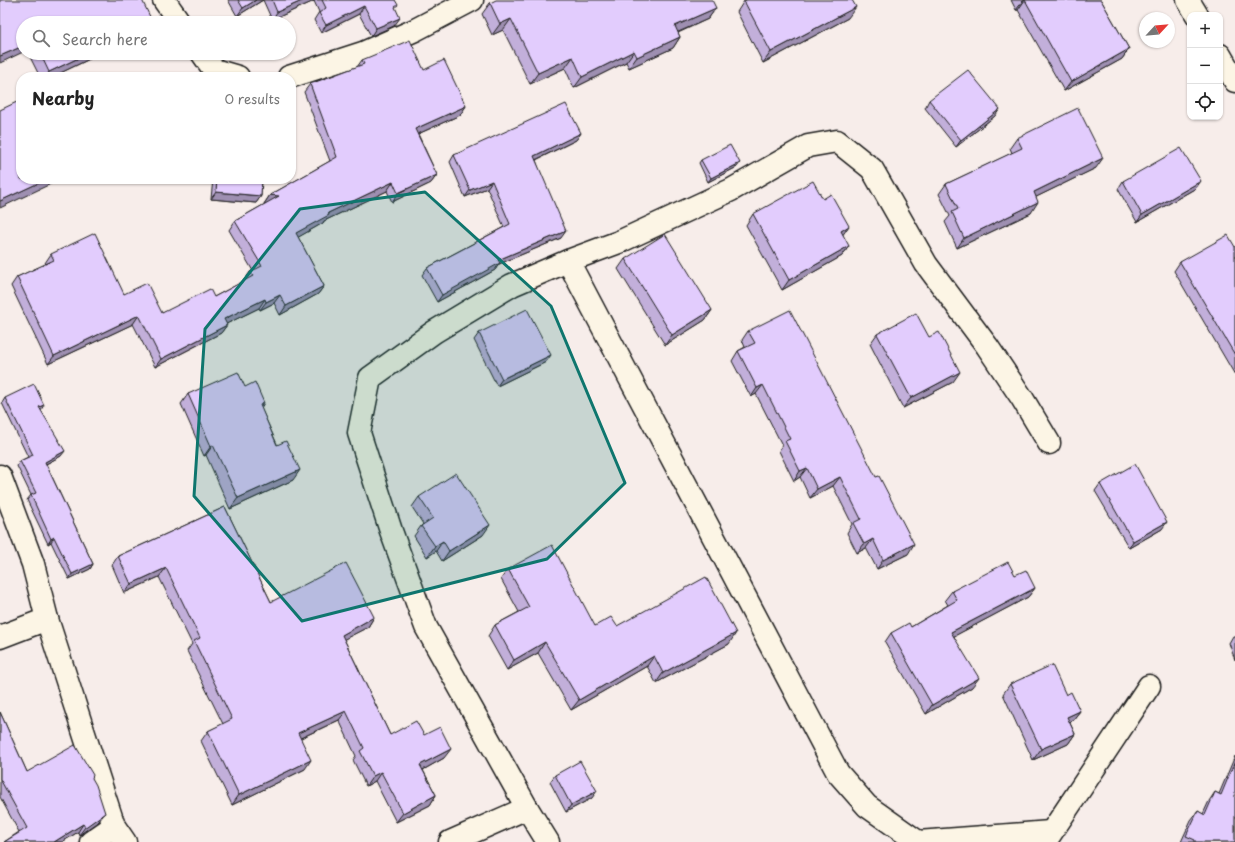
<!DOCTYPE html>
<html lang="en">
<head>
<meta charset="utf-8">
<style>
	:root { --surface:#fff; --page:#f2f2f2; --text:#222; --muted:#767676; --line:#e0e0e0 }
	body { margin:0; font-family:"Playpen Sans",sans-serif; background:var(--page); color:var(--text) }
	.controls { position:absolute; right:12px; top:12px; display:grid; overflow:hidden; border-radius:8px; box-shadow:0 1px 3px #0004 }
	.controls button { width:36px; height:36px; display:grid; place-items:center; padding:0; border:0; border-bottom:1px solid var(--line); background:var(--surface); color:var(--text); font:20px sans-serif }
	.compass { position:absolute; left:1139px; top:12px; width:36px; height:36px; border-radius:50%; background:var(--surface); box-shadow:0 1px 3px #0004; rotate:64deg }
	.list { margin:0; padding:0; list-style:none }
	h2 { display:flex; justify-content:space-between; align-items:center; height:52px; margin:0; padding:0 16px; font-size:17px }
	h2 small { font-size:13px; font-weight:400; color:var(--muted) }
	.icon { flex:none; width:22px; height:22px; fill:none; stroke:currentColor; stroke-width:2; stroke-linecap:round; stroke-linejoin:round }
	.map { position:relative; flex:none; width:1235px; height:842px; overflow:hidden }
	.search { position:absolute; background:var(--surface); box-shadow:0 1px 3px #0004; left:16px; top:16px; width:280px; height:44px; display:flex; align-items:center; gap:10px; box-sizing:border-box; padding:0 14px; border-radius:22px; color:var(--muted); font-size:15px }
	.panel { position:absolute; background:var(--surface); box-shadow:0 1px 3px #0004; left:16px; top:72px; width:280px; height:112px; border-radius:16px }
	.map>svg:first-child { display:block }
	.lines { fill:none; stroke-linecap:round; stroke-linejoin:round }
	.street-casing { stroke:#1c1c1c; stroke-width:25 }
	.street { stroke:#fcf5e5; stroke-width:22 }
	.wall { fill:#c2afda; stroke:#1c1c1c }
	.shaded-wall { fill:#9e8fb1; stroke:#1c1c1c }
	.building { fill:#e2ccfd; stroke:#1c1c1c }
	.marked { fill:#0f766e; fill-opacity:0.2; stroke:#0f766e; stroke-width:3; stroke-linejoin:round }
</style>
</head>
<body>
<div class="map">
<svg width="1235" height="842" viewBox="0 0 1235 842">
	<rect width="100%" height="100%" fill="#f7edea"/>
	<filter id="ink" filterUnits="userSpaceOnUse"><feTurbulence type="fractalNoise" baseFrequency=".025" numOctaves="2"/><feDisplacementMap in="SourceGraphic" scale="8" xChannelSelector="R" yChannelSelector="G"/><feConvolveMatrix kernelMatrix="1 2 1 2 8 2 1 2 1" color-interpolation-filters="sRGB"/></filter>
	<g filter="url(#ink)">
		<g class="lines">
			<g class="street-casing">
				<g id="street">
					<path d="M164,0L180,23"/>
					<path d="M1188,0L1197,15"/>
					<path d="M202,53L214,70L238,77"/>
					<path d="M1220,55L1235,81"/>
					<path d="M289,77L363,53L415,30L472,0"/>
					<path d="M568,261L838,773L867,806L918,842"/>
					<path d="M0,476L33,564L47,619L114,826L125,842"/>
					<path d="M0,637L47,619"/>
					<path d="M91,842L114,826"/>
					<path d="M450,842L527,808"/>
					<path d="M548,842L527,808L426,627L391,531L359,433L370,378L434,332L512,285L568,261L619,242L731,190L808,146L837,141L872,169L926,264L987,346L1022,398L1049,443"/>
					<path d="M918,842L1050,832"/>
					<path d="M1045,842L1149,686"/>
				</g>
			</g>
			<use href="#street" class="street"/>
		</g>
		<g class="wall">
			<path d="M228,0H395V9L394,26L371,36L359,14L321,33L314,20L319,12L314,1L272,20L263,0L237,16Z"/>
			<path d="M1011,0H1101L1129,49L1122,59L1064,91L1018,10H1016Z"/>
			<path d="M744,1L848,18L763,63L737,12Z"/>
			<path d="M490,3L716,8L708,19L678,33L680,37L673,48L629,68L626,62L574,88L565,68L530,84L503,30L492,35L482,14Z"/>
			<path d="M28,53H112L104,57L102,53L52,77H40Z"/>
			<path d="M362,60L424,70L466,106L460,115L418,134L437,175L431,183L392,202L387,191L324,221L323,223L298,237L324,286L318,294L280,315L274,303L260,310L259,308L226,324L227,325L221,333L155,367L133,324L48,364L11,286L17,277L46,264L45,263L51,254L124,294L162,313L214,297L244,281L250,272L253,271L229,230L235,221L265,204H264L270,195L330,161L304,92L310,84L357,67Z"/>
			<path d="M929,100L995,116L956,147L925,108Z"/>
			<path d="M581,133L576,140L536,160L561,238L499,264L495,270L437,302L422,275L427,268L504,227L487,188L465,197L450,162L454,155Z"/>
			<path d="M1017,138L1096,168L1036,197L1031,213L957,248L945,222L950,216L939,194L946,184L1012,153L1010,148Z"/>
			<path d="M701,160L737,167L708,182L699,163Z"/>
			<path d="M213,179H262L261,196L256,203L211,199Z"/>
			<path d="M1123,181L1196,188L1137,222L1118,189Z"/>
			<path d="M753,214L849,246L842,256L782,290L746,225Z"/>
			<path d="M1235,247V375L1174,271L1180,262Z"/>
			<path d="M625,259L712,310L705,320L665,345L618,269Z"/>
			<path d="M748,331L908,554L877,569L866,548L857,553L847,533L852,524L833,486L810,498L800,477L794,481L779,451L782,445L756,394L751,397L732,361L738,351L745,347L742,340Z"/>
			<path d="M479,333L546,362L497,386L474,340Z"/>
			<path d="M877,334L953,382L903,408L870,344Z"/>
			<path d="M245,387L264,403L261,408L293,480L230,509L206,455L204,456L181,404L188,394Z"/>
			<path d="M5,398L41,410L61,456L46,464L93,564L90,569L69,579L51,542L48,544L27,500L31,495L17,466L20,461L28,457L2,403Z"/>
			<path d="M1100,484L1162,529L1129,548L1095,491Z"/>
			<path d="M419,497L483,535L442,561L436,551L427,557L414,536L421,526L423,524L412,507Z"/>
			<path d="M225,507L271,602L374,617L368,627L344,639L390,735H424L444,758L423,770L436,795L430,805L396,822L375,781L366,786L353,760L356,756L339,720L301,738L305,769L232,805L201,741L208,731L223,724L187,651L192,644L159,577L124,593L112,565L118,556Z"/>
			<path d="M508,569L595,626H617L729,644L656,683L647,666L571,710L538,653L507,670L488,636L495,625L519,612L501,579Z"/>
			<path d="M1015,575L1035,588L1028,597L954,636L972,687L926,714L885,642L891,633L911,627L948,605L945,600L952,591Z"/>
			<path d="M1233,636H1235V660L1229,643Z"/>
			<path d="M1010,684L1066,695L1080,711L1072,721L1070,723L1075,734L1068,744L1033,760L1003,694Z"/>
			<path d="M0,712L27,772L92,778L99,821L82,834L79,835L78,832L62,842H4L19,832L0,797Z"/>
			<path d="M1235,756V842H1181L1191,820L1198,811L1203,814L1209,801L1215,792L1219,794Z"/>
			<path d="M555,775L592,798L566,812L550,782Z"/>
		</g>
		<g class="shaded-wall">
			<path d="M256,0H263L237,16L243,8Z"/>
			<path d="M304,0H315L314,1L272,20L277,12Z"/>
			<path d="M1025,0L1018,10H1016L1023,1Z"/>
			<path d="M364,6L359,14L321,33L326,25Z"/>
			<path d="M856,7L848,18L763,63L771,52Z"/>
			<path d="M716,8L708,19L667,37L675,26Z"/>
			<path d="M400,18L394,26L371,36L376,28Z"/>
			<path d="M511,19L503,30L492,35L500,24Z"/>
			<path d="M680,37L673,48L629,68L637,57Z"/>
			<path d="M23,46V52L0,63V56Z"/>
			<path d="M1129,49L1122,59L1064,91L1071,82Z"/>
			<path d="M634,51L626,62L574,88L582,77Z"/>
			<path d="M89,53H102L52,77H46L49,72Z"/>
			<path d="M106,53H112L104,57Z"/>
			<path d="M573,57L565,68L530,84L538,73Z"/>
			<path d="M466,106L460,115L409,138L415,129Z"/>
			<path d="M1000,109L995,116L956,147L961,140Z"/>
			<path d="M581,133L576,140L529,163L534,156Z"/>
			<path d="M1103,158L1096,168L1026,202L1034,192Z"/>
			<path d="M740,163L737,167L708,182L711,178Z"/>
			<path d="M437,175L431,183L392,202L398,193Z"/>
			<path d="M47,179H61L0,208V201Z"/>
			<path d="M492,181L487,188L465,197L470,190Z"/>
			<path d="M1201,181L1196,188L1137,222L1142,215Z"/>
			<path d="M393,182L387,191L324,221L323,223L290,242L296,233L328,213Z"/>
			<path d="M216,192L261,196L256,203L211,199Z"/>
			<path d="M270,195L279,196L273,204H264Z"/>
			<path d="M1038,202L1031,213L957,248L964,238Z"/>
			<path d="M849,226L842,236L841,231Z"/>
			<path d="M566,231L561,238L499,264L495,270L437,302L442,295L498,260Z"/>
			<path d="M849,246L842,256L782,290L789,280Z"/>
			<path d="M324,286L318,294L280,315L286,306Z"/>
			<path d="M280,295L274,303L260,310L266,302Z"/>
			<path d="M265,299L259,308L218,328L224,319Z"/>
			<path d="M712,310L705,320L665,345L672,335Z"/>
			<path d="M139,315L133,324L48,364L54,356Z"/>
			<path d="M227,325L221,333L155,367L161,359Z"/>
			<path d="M551,355L546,362L497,386L502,379Z"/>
			<path d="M960,372L953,382L903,408L911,398Z"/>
			<path d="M763,385L756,394L751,397L757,388Z"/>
			<path d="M44,405L41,410L39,407Z"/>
			<path d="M213,445L206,455L204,456L211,446Z"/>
			<path d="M65,451L61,456L42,466L45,462Z"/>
			<path d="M807,468L800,477L794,481L800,471Z"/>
			<path d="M300,470L293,480L230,509L238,498Z"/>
			<path d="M840,477L833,486L810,498L817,489Z"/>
			<path d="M1167,522L1162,529L1129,548L1133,541Z"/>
			<path d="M490,525L483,535L442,561L449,551Z"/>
			<path d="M54,537L51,542L48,544L51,539Z"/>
			<path d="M873,539L866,548L857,553L864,544Z"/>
			<path d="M443,541L436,551L427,557L435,546Z"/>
			<path d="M914,544L908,554L877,569L883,560Z"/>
			<path d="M93,564L90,569L69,579L72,574Z"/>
			<path d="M166,568L159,577L124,593L131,584Z"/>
			<path d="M1035,588L1028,597L945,641L951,632Z"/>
			<path d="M374,617L368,627L335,644L342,635Z"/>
			<path d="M736,633L729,644L656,683L663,673Z"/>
			<path d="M545,642L538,653L507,670L514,660Z"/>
			<path d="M654,656L647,666L571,710L579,700Z"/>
			<path d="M979,678L972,687L926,714L932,705Z"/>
			<path d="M346,711L339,720L292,742L298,733Z"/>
			<path d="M1080,711L1072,721L1060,727L1067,717Z"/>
			<path d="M1075,734L1068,744L1033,760L1041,749Z"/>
			<path d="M451,749L444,758L414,775L420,765Z"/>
			<path d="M311,760L305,769L232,805L239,795Z"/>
			<path d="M381,772L375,781L366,786L373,776Z"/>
			<path d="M597,791L592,798L566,812L571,805Z"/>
			<path d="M436,795L430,805L396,822L403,813Z"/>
			<path d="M105,813L99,821L79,835L85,827Z"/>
			<path d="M83,824L78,832L62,842H54Z"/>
		</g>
		<g class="building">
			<path d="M0,0H142L153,23H23V46L0,56Z"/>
			<path d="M238,0H256L243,8Z"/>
			<path d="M272,0H304L277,12Z"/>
			<path d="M322,0H395L398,5L395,7L400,18L376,28L364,6L326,25L319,13L326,8Z"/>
			<path d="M496,0H712L716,8L675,26L680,37L637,57L634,51L582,77L573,57L538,73L511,19L500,24L490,3Z"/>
			<path d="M747,0H852L856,7L771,52L744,1Z"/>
			<path d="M1025,0H1101L1129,49L1071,82Z"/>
			<path d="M410,40L424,70L444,60L466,106L415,129L437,175L398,193L393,182L328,213L329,215L296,233L324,286L286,306L280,295L266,302L265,299L224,319L227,325L161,359L139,315L54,356L17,277L54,260L51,254L95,233L124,294L147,283L162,313L210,289L214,297L253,276L250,272L262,266L235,221L279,196L270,195L337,157L310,84L364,64L362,60Z"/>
			<path d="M40,53H89L49,72Z"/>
			<path d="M968,70L1000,109L961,140L929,100Z"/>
			<path d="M21,100V179H47L0,201V110Z"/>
			<path d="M566,104L581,133L534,156L566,231L498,260L500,263L442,295L427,268L510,224L492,181L470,190L454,155Z"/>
			<path d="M1078,108L1103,158L1034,192L1038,202L964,238L952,212L958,209L946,184L1022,148L1017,138Z"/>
			<path d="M730,145L740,163L711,178L701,160Z"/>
			<path d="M1181,148L1201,181L1142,215L1123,181Z"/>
			<path d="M217,179H262L261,196L216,192Z"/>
			<path d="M813,181L823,199L831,194L849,226L841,231L849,246L789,280L753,214Z"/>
			<path d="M665,234L712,310L672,335L625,259Z"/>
			<path d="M1228,235L1235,247V355L1180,262Z"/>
			<path d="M527,309L551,355L502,379L479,333Z"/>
			<path d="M790,310L876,477L879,476L914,544L883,560L873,539L864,544L853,523L861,519L840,477L817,489L807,468L800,471L785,441L790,439L763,385L757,388L738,351L755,343L748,331Z"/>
			<path d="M916,313L929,337L939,332L960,372L911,398L877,334Z"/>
			<path d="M238,372L245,387L255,382L264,403L260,405L277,445L286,441L300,470L238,498L213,445L211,446L188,394Z"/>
			<path d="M34,384L44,405L39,407L65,451L45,462L93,564L72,574L54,537L51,539L31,495L36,493L20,461L33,455L5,398Z"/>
			<path d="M1135,464L1167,522L1133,541L1100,484Z"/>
			<path d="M456,473L490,525L449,551L443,541L435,546L421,526L433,518L419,497Z"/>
			<path d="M225,507L271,602L346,563L374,617L342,635L390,735L416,721L424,735L440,727L451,749L420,765L436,795L403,813L381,772L373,776L360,751L364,748L346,711L298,733L311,760L239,795L208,731L232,719L194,641L200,638L166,568L131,584L118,556Z"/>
			<path d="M552,545L595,626L611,617L617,626L706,577L736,633L663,673L654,656L579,700L545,642L514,660L495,625L529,607L508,569Z"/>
			<path d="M1008,562L1015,575L1026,570L1035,588L951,632L979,678L932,705L891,633L909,623L911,627L957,600L952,591Z"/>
			<path d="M1052,665L1066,695L1071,692L1080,711L1067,717L1075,734L1041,749L1010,684Z"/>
			<path d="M0,712L27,772L75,745L93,775L92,778L96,785L105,813L87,826L85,827L83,824L54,842H4L27,828L0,779Z"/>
			<path d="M580,761L597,791L571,805L555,775Z"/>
			<path d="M1235,761V842H1195V840L1186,836L1198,811L1205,815L1215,792L1221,795Z"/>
		</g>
	</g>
	<path class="marked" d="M425,192L551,306L625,483L547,559L302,621L194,496L205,329L300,209Z"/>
</svg>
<div class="controls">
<button>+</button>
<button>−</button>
<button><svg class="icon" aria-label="locate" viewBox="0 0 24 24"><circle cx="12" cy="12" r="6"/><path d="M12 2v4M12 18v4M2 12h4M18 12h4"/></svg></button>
</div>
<svg class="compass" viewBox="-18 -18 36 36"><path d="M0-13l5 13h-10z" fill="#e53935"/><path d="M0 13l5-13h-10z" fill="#767676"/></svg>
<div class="search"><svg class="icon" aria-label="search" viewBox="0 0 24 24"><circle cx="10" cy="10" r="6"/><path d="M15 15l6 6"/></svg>Search here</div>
<section class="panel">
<h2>Nearby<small>0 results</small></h2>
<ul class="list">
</ul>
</section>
</div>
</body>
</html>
